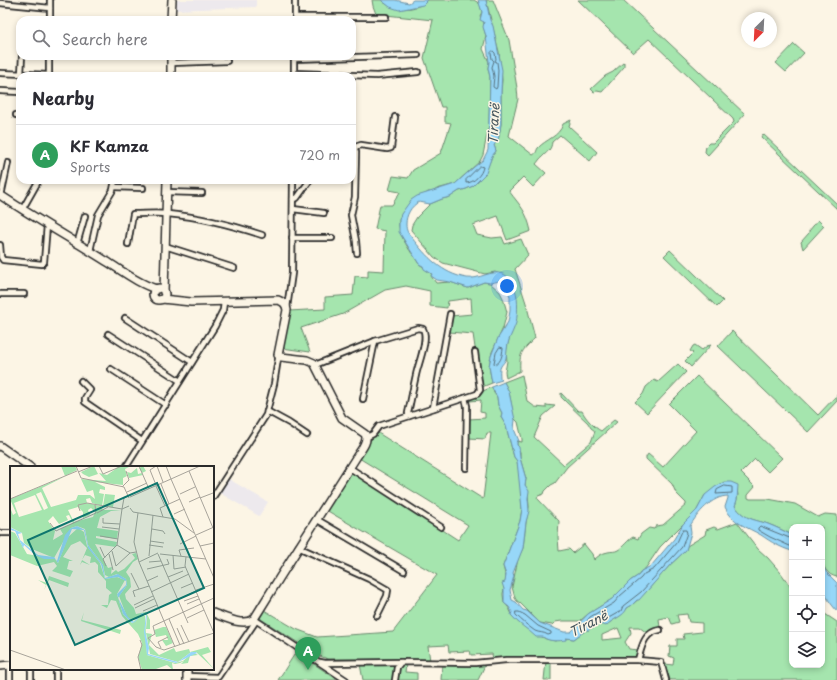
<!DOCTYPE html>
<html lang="en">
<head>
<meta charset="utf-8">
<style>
	:root { --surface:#fff; --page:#f7f7f7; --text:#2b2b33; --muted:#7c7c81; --line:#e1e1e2; --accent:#1f6fb2 }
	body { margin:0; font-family:"Playpen Sans",sans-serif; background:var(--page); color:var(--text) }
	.controls { position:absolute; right:12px; bottom:12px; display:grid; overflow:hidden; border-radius:8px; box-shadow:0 2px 6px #0003 }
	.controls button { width:36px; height:36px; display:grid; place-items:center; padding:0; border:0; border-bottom:1px solid var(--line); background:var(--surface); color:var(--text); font:20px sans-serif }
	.compass { position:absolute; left:741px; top:12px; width:36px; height:36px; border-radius:50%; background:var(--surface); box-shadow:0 2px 6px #0003; rotate:204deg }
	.you { position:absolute; left:507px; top:286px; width:14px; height:14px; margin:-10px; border:3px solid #fff; border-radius:50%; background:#1a73e8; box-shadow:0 0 0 6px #1a73e833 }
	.badge { display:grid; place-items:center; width:26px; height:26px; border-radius:50%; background:var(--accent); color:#fff; font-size:13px; font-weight:700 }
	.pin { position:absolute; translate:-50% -33px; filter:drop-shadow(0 1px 2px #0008) }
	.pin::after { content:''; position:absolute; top:21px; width:14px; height:12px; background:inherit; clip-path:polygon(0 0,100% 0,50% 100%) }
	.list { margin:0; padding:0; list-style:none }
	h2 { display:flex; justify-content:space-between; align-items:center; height:52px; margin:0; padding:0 16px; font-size:17px }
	h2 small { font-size:13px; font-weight:400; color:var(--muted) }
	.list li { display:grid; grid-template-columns:26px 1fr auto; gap:12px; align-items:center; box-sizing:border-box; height:60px; padding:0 16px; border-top:1px solid var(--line) }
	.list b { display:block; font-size:15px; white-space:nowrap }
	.list p { margin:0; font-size:13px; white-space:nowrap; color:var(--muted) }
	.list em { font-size:13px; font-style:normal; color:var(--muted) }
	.icon { flex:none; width:22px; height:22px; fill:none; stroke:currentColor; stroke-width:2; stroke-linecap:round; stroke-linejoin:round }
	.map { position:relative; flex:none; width:837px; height:680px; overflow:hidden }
	.search { position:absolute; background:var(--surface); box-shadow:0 2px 6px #0003; left:16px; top:16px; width:340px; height:44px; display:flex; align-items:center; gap:10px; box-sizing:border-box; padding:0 14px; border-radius:12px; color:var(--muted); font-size:15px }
	.panel { position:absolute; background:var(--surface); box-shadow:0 2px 6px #0003; left:16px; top:72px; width:340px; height:112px; border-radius:12px }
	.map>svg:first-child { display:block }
	.built { fill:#ede9ed }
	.green { fill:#a5e5ae; stroke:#68886c; fill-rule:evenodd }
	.water { fill:#97d7f8; stroke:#6c92a6 }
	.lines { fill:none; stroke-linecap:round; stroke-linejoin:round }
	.shore { stroke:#56707d; stroke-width:1 }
	.street-casing { stroke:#2b2b2b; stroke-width:8 }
	.secondary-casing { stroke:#2b2b2b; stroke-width:10 }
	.street { stroke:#fcf5e5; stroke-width:4.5 }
	.secondary { stroke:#fcf5e5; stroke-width:7 }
	.labels { text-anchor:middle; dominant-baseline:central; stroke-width:3; stroke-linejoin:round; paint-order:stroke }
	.water-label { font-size:13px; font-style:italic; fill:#46565e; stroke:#fcf5e5 }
	.inset-road { fill:none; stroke:#a8a49b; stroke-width:1 }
	.view { fill:#0f766e; fill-opacity:0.15; stroke:#0f766e; stroke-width:2 }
	.inset-edge { fill:none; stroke:#2b2b2b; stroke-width:2 }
</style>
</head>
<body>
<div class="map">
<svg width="837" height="680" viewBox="0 0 837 680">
	<rect width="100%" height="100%" fill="#fcf5e5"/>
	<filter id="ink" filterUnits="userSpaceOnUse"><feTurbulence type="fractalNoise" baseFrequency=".025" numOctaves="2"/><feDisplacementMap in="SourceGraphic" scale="8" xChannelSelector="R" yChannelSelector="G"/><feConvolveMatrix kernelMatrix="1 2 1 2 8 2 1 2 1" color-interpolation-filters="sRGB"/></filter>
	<g filter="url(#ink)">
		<g class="built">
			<path d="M174,0H256V7L174,10Z"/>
			<path d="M227,478L268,502L259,516L218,492Z"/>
		</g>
		<g class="green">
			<path d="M372,0H381C393,12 417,11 428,0H474L480,4L482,12L480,16L484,22V29L486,36L483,49L489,62L488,68L490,77L489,125L483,155L480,161L455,184L437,189L432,192H428C420,198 407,207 402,214C391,228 412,253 419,264C425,267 427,272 432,274L431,276L436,283L450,282L468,288L484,282L490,283L500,292L503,298L507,312L503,328L492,352L489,366L492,383L482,387L479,375L473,334L449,332L451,316L472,314L471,298L448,301L447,308L430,306V291L406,286L385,290L343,314L301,328L310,352L282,348L289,311L325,309V297L353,295L355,276L368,277V270L384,271L385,231L375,229L380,205H392L400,192L389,190L393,176L408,178L413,170L441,153L451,123L445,122V107H441L424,58L433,20L376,14L373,6Z"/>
			<path d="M486,0H493L509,40L517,88L518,99L509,136L533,155C537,153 536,151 538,148C546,139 559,137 563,124L571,120L569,126L597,152L590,161L560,135L552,142C551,150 548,151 543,156C540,158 538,162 536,164L546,173L533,187L523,177L509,191C521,207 526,210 531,231L507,240L498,216L473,225L477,235L492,238L502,237L505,244L521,239L528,255L515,269L526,303L535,338C522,351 519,352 520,371L506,378L505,372L507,361L506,352L509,339L515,324L513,285L507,277L495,272L485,274L443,263L434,257L411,230L412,225L417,217L430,204L442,199L450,197L459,191L466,189L473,186L488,166L492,156L496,151L494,145L498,141L501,124V93L502,80L499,52Z"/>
			<path d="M578,0H623L745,114L708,155L705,152L706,146L709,143H713L734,122L733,119L649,39L633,53Z"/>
			<path d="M794,44L804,53L786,72L776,63Z"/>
			<path d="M624,62V67L602,92L597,91L594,92L591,89L605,76L613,72Z"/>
			<path d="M763,134L837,204V209L761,137Z"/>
			<path d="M818,220L824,226L803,249L801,242L809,233V231Z"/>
			<path d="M670,250L723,301L717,307L664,256Z"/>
			<path d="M732,331L818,415L837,395V401L808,432L718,346Z"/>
			<path d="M695,345L702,350L707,346L711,345L691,367L685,361L693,353L690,351L693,346Z"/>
			<path d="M678,364L686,372L647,413L635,402L643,394L646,387L654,380L658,382Z"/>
			<path d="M522,375L527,401L535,407L546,408V405L555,406L543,416L534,437L564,465L591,442L595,431L591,428L588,423L564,400L561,397V393L578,411H582C586,419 594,427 601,431L614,420L617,422L567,467L555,483L551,485L545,491L544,494L538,496L537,498L559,521L558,537L559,551L569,549L573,553L584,544L592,554L594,560C598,556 602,553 608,552C612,551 615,552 618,550C622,548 628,540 633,537L638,539L641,534L649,528L654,529L656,526L663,525L686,505V503L676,493L672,484L646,459V457L648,454L663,467L696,431L669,404L697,376L782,458L768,472L755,459L741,473L755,487L748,495V498L750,499H768L795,504L818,517L825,514L837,515V577C816,573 822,544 822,527H792V535C784,531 776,527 768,524C753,519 745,520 735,506L738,495L737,489L705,495L697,510L660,547L645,569L641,571L639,575L630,581L612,599L588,614L580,621H562L555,622L552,625L540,623L520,603L517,601L515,598L512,587L518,559L523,548L526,522L529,507L528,492L525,485L526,479L520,458V452L517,445V441L522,442V439L518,422L514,418L509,392L504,382Z"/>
			<path d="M492,387L494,393L497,397L498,405L502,413L501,417L506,426L514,457L517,461L520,480L522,509L520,521L503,566L506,578L503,594L504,603C512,609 510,615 517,621L527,629L546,639L555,641L566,638L574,639L586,630H589C592,626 601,623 606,625L621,615L627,608L632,605L644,594L670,565L686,550L687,546L705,535L706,530L714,527L718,529L737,522L758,549L768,558L781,573L792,589V665H822V612L837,622V680H670L665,664L673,665L674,658L669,656L670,646H677V639H684L683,634L702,632V623L689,622L687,614L677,615L679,622L672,624L669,617L659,619L660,628L652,629L647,633L639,627H630L631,633L625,642L629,649L639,650L635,659H493L492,654L471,655L470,651L449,652L448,645L428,646L430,661L390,660L395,670L394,680H363L359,659H328L317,655L261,619L260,617L264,610L296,629L317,637L393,632L437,575L326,510L351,470L458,540L468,525L359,458L369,442L378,433L483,499L491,433H487L485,439L469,438V419L485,418V413L480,412L481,400L470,401V397ZM618,628L622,638L602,640V635Z"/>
			<path d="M296,652L338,680H278Z"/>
			<path d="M546,661H635L640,663H551V680H544Z"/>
			<path d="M486,663L478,680H441L442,664Z"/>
			<path d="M400,664H406L405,672L417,673V680H398Z"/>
		</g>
		<g class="water">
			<path d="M381,0H395L409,3L413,0H428L423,5L399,10L390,7Z"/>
			<path d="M478,0H486L490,20L493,26L502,70L501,93V124L498,141L494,145L496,151L492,156L486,173L473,186L466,189L459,191L450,197L442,199L430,204L419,202C411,206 406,215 406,224C406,231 408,233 412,238C426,256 442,274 467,278C479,280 491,269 503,274C507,275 511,281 513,285C519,295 518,312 516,323C514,329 511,335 509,340C507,346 507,352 506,358C505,362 503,363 501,366C499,369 500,374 500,378L502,380L492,383L489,366L491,356L498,338L508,322L510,311V297L507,287L504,283L500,281L490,283L484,282L468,288L450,282L437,280L431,276L432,274L424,269L423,266L419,264L399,232V220L401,214L411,200L417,196L455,184L474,167L483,160L488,150L490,77L488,68L489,62L486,36L483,27L484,22L480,20L482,12Z"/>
			<path d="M504,382L509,392L515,420L514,429L519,441H517V445L519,447L520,458L526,479L525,485L529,491L528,498L529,511L526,522L523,548L513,573L514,576L510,590L512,600L516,602L523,610L527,611L540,623L564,632H571L588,614L612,599L630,581L639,575L641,571L651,566L674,539L683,524L697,510L705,495L715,487L724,482H731L738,485L737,500L735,506C745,520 754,519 768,524C776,527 784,531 792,535V551C781,548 771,542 761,535C747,527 732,523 725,507L728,498V496C712,496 697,514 690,526L691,533L686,550L670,565L639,600H637L632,605L627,608C624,617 613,618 606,626C601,623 592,626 589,630H586L574,639L566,638V640C559,641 549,642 543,637H536C528,629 518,624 511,615L512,612L509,607L504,603V589L502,583L505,582L506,575L503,566L520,521L522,509L517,461L514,457L506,426L501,417L502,413L498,405L497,397L492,388V387Z"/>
			<path d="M822,565L827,573L837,583V611C822,594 822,586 822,565Z"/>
		</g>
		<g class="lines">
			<g class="shore">
				<path d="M493,51L495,53L496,59L495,61L497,62L498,70L497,87L496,89L493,87L494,76L492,67L494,61L492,59L491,53Z"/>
				<path d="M480,166L483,167C482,174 474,183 466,183V180Z"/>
				<path d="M500,347L503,348C502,355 502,361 495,365L494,363L496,353Z"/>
				<path d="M725,486L732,487V493L716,494L717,490Z"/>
				<path d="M683,530H686L687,533L682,547L641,592L623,606L621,611L605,620L587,623V621L590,617L614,603L620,596L641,578L644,574L654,569L677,542Z"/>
				<path d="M792,539L760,526L758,528V530L770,537L792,547"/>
				<path d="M516,612H519L525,615L538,626L551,632V634L548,635C544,632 539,633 535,631C528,626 522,621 516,615Z"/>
			</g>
			<g class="street-casing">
				<g id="street">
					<path d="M295,0V20"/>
					<path d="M0,3L50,8"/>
					<path d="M295,17H386"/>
					<path d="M50,20V0"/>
					<path d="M294,58V74"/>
					<path d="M294,59L418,55"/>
					<path d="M171,63L227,61"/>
					<path d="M0,73L49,75"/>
					<path d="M294,73L377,76L418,72"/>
					<path d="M21,74L22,56"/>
					<path d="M49,76V56"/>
					<path d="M0,91L20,92"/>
					<path d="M16,115H20"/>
					<path d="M354,147L356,152L355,197L351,215L356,241L357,253"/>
					<path d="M352,148L361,145L387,149L391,148L395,117"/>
					<path d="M114,187L143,188"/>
					<path d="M166,192L202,193"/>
					<path d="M1,196L8,163"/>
					<path d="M293,199L297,198L310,180"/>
					<path d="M293,209L324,213"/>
					<path d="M22,210L39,180"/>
					<path d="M292,238H332"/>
					<path d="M77,244L85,216"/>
					<path d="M128,244L133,214C145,214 156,213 168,214C200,217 232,225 262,235"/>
					<path d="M0,245L1,257L3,260L42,264L44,262L47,225"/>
					<path d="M165,246L234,268"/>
					<path d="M90,251L98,215L113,190L115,180"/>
					<path d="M0,294H24"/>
					<path d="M287,308L292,273L293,180"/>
					<path d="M125,318L192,362"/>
					<path d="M108,334L180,381"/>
					<path d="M315,365L375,341L418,328L423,329C429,339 418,364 416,375C413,388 411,400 408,413L409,416"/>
					<path d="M111,369L166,405"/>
					<path d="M81,381L90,390L85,398V402L142,441"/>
					<path d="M465,398L467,406L466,468"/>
					<path d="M363,399L375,341"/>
					<path d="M433,408L450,314"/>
					<path d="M267,411L289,423L307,435"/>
					<path d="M367,437L373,434L379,426L477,394L480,390L475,352"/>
					<path d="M126,467L215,326L223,310L224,302"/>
					<path d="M350,468L441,527"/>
					<path d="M213,497L266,415L274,384L278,359L279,356"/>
					<path d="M316,519L404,571"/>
					<path d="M0,533H11"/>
					<path d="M298,547L369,579L388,590L387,596L377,616"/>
					<path d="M254,619L346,680"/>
					<path d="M638,660C642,646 644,632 660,630"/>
					<path d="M320,662L325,663L401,662"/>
					<path d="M31,669V680"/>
					<path d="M56,669V680"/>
					<path d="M187,676L218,677L256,621"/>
					<path d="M10,680V665"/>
					<path d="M395,680L397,667L401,662L475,663L506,660H638L661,662L666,680"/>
				</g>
			</g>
			<g class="secondary-casing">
				<g id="secondary">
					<path d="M171,20L172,0"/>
					<path d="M171,76V56"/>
					<path d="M0,195C35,218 71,239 106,261C121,270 140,285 157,289"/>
					<circle cx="159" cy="294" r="6"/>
					<path d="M164,292L167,180"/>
					<path d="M162,299L191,302L278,300C284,302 286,304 287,310L278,355L281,357L307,360L314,363L342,418L365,434C369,441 361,450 357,456L280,577L254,619C243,627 224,617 213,613"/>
					<path d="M0,446L30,467"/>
					<path d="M0,666L11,665"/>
					<path d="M187,669V680"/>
				</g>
			</g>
			<use href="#street" class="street"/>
			<use href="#secondary" class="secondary"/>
		</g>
	</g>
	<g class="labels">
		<g class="water-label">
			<text transform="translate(493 124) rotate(-87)">Tiranë</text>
			<text transform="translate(588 623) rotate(-27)">Tiranë</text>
		</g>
	</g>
	<g transform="translate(10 466)">
		<rect width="204" height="204" fill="#fcf5e5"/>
		<path d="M51,0H65L67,4L55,10ZM84,0L88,8L79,11L73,8L71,6ZM106,0H121L115,3L117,10L113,12V19L85,16L95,21V24L90,23L89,27L94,28L92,40L82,37L80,32L76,33L77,37L91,40L93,44H111L101,45L90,51L87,62L108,65L107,73L86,70V72L107,76L106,81L85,78L98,102L102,101L101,108L106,104L108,106L114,103L125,92L122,88L126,87L128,93L123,96L116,106L120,112L121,121L115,128L116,133L124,142L126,148L136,146L140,154V163H136L137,151L135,148L122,154L117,151L109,130L117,119L116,113L107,108L99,111L95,109L93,99L78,79L75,63L67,60L61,62L44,92L22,83L14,77L12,67L0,61V41L3,49L6,47L0,33L54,11L32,22L41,41L66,34L68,29H80L85,33L83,24L77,26L71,13L96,15L89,7L97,9L107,2ZM31,26L38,42L34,44L26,28ZM25,29L32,44L9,51L4,37ZM68,41L73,46V52L80,49L78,44L81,42L85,46L83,51L64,56L58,44ZM59,49L63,57L50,63L53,68L43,74L45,65L38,55L43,50L49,58L58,54L56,50ZM133,0L136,5L132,7L133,9L119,12L117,6L121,7L127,2L128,8L132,7L129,2ZM95,28L105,29L103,41L93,40ZM68,62L74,66L77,80L90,97L95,113L107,111L115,114L107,128L113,148L122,157L130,149L135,150L137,189L165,197L173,195L180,189L184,187L188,189L180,190L178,197L171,198L174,195L170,197L165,198L162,197L163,204L157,199L146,203L132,204L128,191L132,177L128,168L112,150L106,135L101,134L97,142L91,139H98L99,129L102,127L96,122V115L88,106V99L85,96L80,97L81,91L75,89L72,94L80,99L72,96L70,99L77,82L70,75L61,79L53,91L63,95H59L57,103L63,105L60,111L42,105L47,100L44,96L27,100L0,89V65L5,67L17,88L45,93L48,97L58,71ZM39,110L59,117L58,121L39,114L34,124L36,119L28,114L37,117ZM74,146L72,154L111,164L110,168L71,155ZM153,161H156L163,177L156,180L152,174H158L156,169L146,171L144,164ZM136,167L142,168L139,179L149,189L164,182L166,186L179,183L180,186L198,181L201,186L192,189L204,203L186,186H181L168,196L140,188Z" fill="#a5e5ae" fill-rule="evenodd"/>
		<path d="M67,60L75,64L78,79L93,99L95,112L108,108L116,113L117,119L108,132L118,151L124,156L132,147L135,148L137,150L135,165L139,182L138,188L168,196L181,186H186L204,204L187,187L166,197L137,189L134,166L136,149H131L125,156L122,157L113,148L107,128L116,119V115L108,111L95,113L91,98L78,82L74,64L62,63L48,97L45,93H34L25,89L14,79L13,82L5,65L0,64L1,62L12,67L8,68L10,74L28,89L44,91L47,95L55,69L61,62Z" fill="#97d7f8"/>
		<path class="inset-road" d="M66,0L71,12L114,21L119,32M89,0L93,8L112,0M129,0L139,23M146,0L140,4L146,19M147,0L153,16M190,0L161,13L204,112M179,5L203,62M68,6L83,0M151,18L159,38M146,20L155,40M112,21L119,14L116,5M117,26L137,17M170,28L185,21M120,31L161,13L156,0M190,32L203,27M0,33L67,5M179,36L190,31M120,42L123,46L165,53L184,67M112,43L107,79L120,87L126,86M112,43L114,32L118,30M70,45L68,39L77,37L112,43L119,40M87,47L98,41M128,47L124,76L129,96L165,181M164,48L175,43M153,51L150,42L170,33M93,52V57L110,58M40,57L46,65L50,63L86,47L85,39M92,61L109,63M142,63L153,65L155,68M186,69L204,61M90,70L108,73M140,75L154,77M170,78L186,70M139,79L153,81M190,80L204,77M90,81L95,92M102,85L106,100L120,87M99,88L103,104M148,88L178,157M150,88L196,93M163,89L164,103L176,101M139,90L143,49M171,90L169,84L184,82M176,91L175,100L204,167M129,96L148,87M139,96L151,95M96,100L93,93L107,79M137,103L159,98L157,93M121,107L129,123M158,111L173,105M137,115L148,110M171,122L183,117M186,124L204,118M141,126L179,108M125,131L123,125L139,120M204,132L143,160L145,168L138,172L146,181L154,184L204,167M167,134L186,125M174,135L188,130M177,138L189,133M124,139L143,130M125,142L144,133M133,145L147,139M177,152L194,144M159,153L170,179M171,159L179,176M167,162L174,178M130,174L132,179L128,191L131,204M151,182L148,176L158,171M0,184L56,204"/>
		<path class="view" d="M147,17L194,122L65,179L18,74Z"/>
		<rect width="204" height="204" class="inset-edge"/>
	</g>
</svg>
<div class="controls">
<button>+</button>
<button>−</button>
<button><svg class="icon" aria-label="locate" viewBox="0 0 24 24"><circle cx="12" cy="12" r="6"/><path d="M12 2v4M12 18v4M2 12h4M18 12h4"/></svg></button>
<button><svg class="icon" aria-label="layers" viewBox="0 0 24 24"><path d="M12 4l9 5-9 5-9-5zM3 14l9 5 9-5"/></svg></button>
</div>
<svg class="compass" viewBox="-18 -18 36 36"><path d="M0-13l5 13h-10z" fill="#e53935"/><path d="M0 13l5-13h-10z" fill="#7c7c81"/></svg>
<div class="you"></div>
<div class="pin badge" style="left:308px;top:670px;background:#2e9e5b">A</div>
<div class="search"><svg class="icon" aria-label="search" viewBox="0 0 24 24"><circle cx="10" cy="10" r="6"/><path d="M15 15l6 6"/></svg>Search here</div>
<section class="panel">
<h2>Nearby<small></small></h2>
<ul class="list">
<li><span class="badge" style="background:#2e9e5b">A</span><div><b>KF Kamza</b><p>Sports</p></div><em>720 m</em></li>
</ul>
</section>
</div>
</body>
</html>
